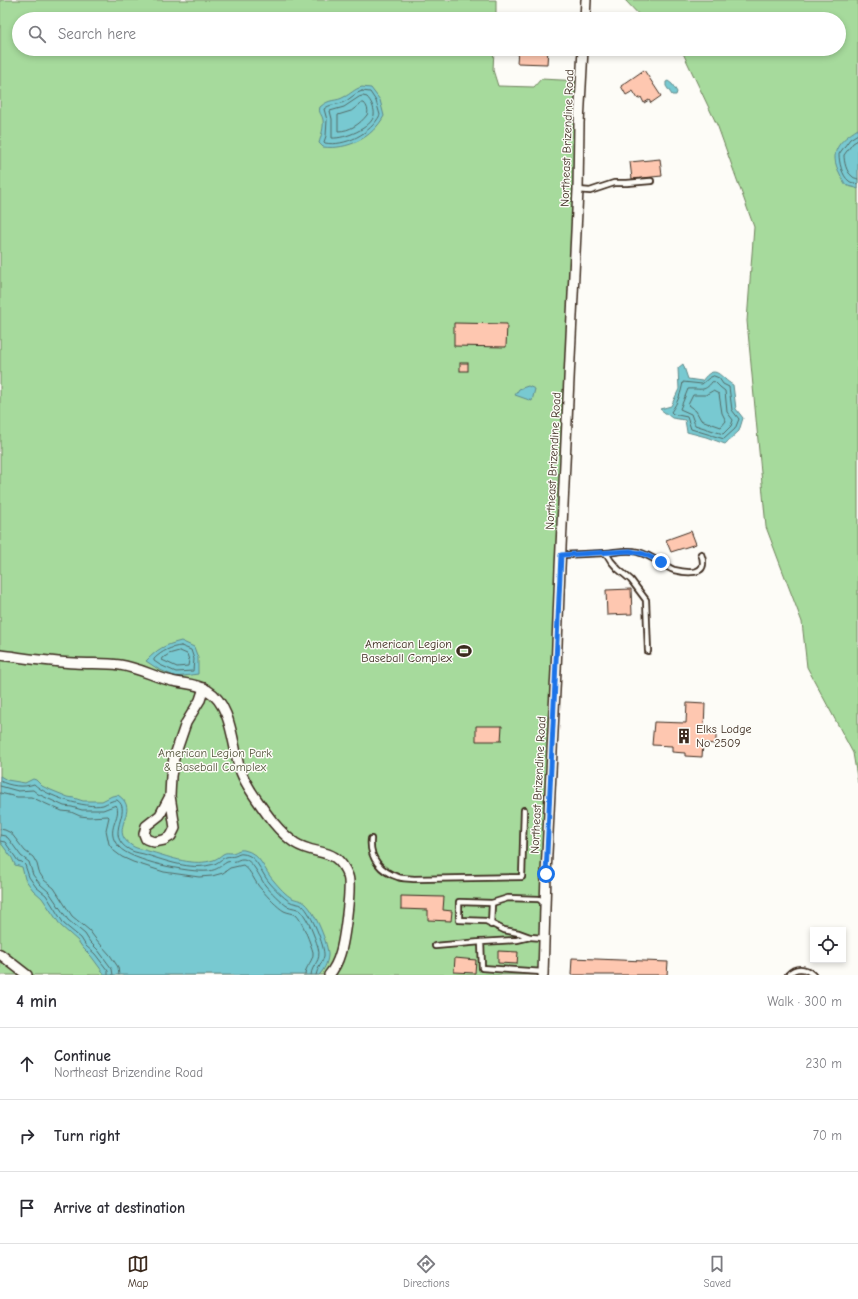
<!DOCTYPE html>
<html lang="en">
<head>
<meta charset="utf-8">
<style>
	:root { --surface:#fff; --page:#f7f7f7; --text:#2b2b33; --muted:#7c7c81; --line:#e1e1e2; --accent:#3b2a1e }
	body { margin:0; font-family:"Comic Neue",sans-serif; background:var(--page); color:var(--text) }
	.controls { position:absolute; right:12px; bottom:12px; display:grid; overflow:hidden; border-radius:0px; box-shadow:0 2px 6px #0003 }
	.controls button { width:36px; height:36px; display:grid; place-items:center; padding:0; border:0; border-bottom:1px solid var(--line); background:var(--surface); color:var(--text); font:20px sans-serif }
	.stop { position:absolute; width:12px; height:12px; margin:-9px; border:3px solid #1a73e8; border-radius:50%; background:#fff }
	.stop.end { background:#1a73e8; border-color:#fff; box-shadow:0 1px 4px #0008 }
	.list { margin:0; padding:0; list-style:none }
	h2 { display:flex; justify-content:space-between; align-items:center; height:52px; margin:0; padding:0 16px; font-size:17px }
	h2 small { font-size:13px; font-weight:400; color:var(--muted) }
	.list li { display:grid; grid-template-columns:26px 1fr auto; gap:12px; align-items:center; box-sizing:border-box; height:72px; padding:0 16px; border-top:1px solid var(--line) }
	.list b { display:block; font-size:15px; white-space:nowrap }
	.list p { margin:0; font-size:13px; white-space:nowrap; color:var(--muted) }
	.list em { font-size:13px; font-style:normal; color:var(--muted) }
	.icon { flex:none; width:22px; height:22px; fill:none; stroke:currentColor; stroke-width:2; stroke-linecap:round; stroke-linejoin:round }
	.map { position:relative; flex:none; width:858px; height:975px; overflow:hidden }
	.search { position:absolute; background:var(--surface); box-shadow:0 2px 6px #0003; left:12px; right:12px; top:12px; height:44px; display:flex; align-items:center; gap:10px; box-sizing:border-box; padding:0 14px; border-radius:22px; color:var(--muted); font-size:15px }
	.sheet { height:268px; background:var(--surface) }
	nav { display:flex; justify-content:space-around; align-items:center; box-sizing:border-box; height:56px; border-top:1px solid var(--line); background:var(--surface); font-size:11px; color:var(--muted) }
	nav a { display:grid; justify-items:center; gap:2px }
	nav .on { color:var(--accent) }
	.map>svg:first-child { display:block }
	.green { fill:#a6da9c; stroke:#70825d }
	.water { fill:#78c9d1; stroke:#608989 }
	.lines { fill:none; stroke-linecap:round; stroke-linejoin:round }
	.shore { stroke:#536a66; stroke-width:1 }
	.building { fill:#fec7b0; stroke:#3b2a1e }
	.lane-casing { stroke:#3b2a1e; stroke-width:8 }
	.street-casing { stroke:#3b2a1e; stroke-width:12 }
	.lane { stroke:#fdfcf7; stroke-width:4.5 }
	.street { stroke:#fdfcf7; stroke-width:9 }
	.route { stroke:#1a73e8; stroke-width:5 }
	.labels { text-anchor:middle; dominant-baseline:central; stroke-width:3; stroke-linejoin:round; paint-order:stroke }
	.street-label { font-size:12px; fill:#3b2a1e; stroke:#fdfcf7 }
	.poi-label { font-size:12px; fill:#3b2a1e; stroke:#fdfcf7; text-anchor:end }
	.park-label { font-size:12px; fill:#56563e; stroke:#fdfcf7 }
</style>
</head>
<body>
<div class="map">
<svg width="858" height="975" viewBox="0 0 858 975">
	<rect width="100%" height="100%" fill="#fdfcf7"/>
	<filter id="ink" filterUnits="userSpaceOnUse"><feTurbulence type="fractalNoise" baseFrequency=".025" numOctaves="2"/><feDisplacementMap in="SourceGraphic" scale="8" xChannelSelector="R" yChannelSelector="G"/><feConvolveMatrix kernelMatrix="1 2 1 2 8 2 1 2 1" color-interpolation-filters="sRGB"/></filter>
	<g filter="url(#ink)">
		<g class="green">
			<path d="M0,0H496V19H19V49H494L493,70L498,86L534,87L541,79L581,81L543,975H0Z"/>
			<path d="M625,0H858V783L853,753L807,667L802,622L766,527L747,321L754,227L718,127L681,49H839V19H643Z"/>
		</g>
		<g class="water">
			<path d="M668,81L672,84L677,92L676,95H672L666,86V82Z"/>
			<path d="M362,87L371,88L380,100L384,116C372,138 348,150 323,147L319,143C321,136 324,128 323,120C322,114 318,113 320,107C330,98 336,102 344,97C351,94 354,89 362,87Z"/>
			<path d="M858,129V189C855,187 849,187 846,185C844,182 841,177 840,174C828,152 839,141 858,129Z"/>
			<path d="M683,364L688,379L702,381C716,362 720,378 733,385L736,409L743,418L739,431L725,444L706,437L687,432L685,420L672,418L660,409L671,406L679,389L678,368Z"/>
			<path d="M528,386L535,389L532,401L515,395L519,389Z"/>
			<path d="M181,641L194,647L198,658V674L176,677L158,669L146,661C159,648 163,646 181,641Z"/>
			<path d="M0,776L7,780L25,783L33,779L36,780L42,786L46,788L68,797L74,798L83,801H102L112,796L118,795C142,811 107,829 131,845C136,849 142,849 148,851C167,856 190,866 210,861C216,860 219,857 223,854C226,852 229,853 232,853C237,852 239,849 244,850C261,853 264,871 274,881C279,887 286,895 292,898C297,900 302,900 306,904C315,912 329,945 328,956C327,964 324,970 319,975H105L91,956L83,948L78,941L61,926L42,898L33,890L25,879L22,867L15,865L12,858L0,842Z"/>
		</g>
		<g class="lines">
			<g class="shore">
				<path d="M362,91L370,92L376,101L380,115C371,133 345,147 325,143L324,142L326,136L327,120L324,109C330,104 335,105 342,103C350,100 354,93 362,91Z"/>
				<path d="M363,96L367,97C371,101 375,109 374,115C372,128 344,139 332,138V119L330,111L344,107L359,97Z"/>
				<path d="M362,103H364C367,106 369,111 367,115C360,124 350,131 338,131V115L351,111Z"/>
				<path d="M858,134L850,139L839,154C839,162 842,176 849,181C851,183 855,183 858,184"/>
				<path d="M858,140L853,143L844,155C844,161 846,172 852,176C853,178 856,178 858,179"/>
				<path d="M714,376L719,378L723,384L729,387L732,410L739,419L735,429L724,439L691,429L687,417L673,414L671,412C678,402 681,393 683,382L702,384L709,378Z"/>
				<path d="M715,382L720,387L725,391L727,412L733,420L731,426L723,434L695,425L691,414L680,409L688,389C700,388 704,393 712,382Z"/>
				<path d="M713,391L719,394L722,413L726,421L721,427L701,420L696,411L688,405L693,395H705Z"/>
				<path d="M181,646L191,650L194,659L193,671L176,672L160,665L154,661V659C162,651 171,647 181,646Z"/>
				<path d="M180,651L187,654L189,660L188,666L177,667L162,660L163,658L169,654Z"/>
				<path d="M0,781C10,786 23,788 34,784C46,796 86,809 103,805C108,803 112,800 117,800C134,811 102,835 130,850C135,853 142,853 147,855C166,861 190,870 210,865C218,864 219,860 226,857C229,856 232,857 235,856C238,855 240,853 243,854C257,855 261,873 269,882C273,887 284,898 289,901C293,904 299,903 303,906C311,913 325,946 324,956C323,963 317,968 316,975"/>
				<path d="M0,786L18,791L33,790L38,794L64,806L72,807L82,810H103L116,805C123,817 103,830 119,847C131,861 190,873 208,871C218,870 220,866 227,862C230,861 233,862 236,861C238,860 240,859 242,859C252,858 260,878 265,885C269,890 282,903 287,906C291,908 298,908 301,911C309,921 314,935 318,947C322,963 312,963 311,975"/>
				<path d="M0,793L17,797H31L62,811L71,812L80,816L89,817L108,816L109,817L106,830L109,844L114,851L122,857L133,862L164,872L199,877L212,876L223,873L230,868L243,865C252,871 254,882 262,890C267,896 277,907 284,911C288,913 293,913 296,915C302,920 311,945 313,952C314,961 305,966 305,975"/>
				<path d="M0,829L5,830L11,833L25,851L33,857L37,864L39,872L44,880L54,888L72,916L89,930L95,938L110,955L118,967L119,975"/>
				<path d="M0,835L5,836L8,838L21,856L29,862L33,875L40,884L49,892L68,920L85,934L90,942L98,950L112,969L113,975"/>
				<path d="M0,841L5,842L18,861L22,862L25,865L29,877L36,887L46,895L64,924L81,938L86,946L95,954L108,971V975"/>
			</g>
		</g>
		<g class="building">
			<path d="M518,49H548L547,64L517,63Z"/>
			<path d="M644,70L661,96L651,103L649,100L644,103L641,97L638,99L633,91L626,95L621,86Z"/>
			<path d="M660,159L662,176L632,179L630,162Z"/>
			<path d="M454,323L507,324L506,347L454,346Z"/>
			<rect x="460" y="363" width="8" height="8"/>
			<path d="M691,531L696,544L671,552L666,540Z"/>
			<path d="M631,589L632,614L607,615L606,590Z"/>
			<path d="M687,703L705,704L704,728H716V744L703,743L702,757L685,756V753L672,752V746L652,745L654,722L686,723Z"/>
			<path d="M476,726H502L501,741H476Z"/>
			<path d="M401,896L444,897L443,910L452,911L451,921L428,920V910L401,909Z"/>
			<path d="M498,951L518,952L517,964L498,963Z"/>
			<path d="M455,958L476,960L475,973L454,972Z"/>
			<path d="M572,958L668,962L667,975H571Z"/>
		</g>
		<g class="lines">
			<g class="lane-casing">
				<g id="lane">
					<path d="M578,190L590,191L614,183H627L651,181"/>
					<path d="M561,555L606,553"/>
					<path d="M648,651L646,600L631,580L618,569L611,561L606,553C617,552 628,549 638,552C651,555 662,565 674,570C682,572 703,576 703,563C703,560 702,556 701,554"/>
					<path d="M371,839C369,858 381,872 398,877C403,879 409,878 414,879L522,877L524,810"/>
					<path d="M491,925L492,903"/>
					<path d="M530,937L544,938"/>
					<path d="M435,946L481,942"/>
					<path d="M543,972L482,968L481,942L517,940L530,937L519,933L504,930L486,921L459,920V902L492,903L508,898L539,899L545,904"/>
					<path d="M788,975C795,967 805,967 813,975"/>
				</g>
			</g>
			<g class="street-casing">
				<g id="street">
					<path d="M585,19L586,0"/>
					<path d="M0,655C25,658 50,662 75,663C90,664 106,663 120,665C140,668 154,677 172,681C184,684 196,683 207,690C231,704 232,741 239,766C242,778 250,790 257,800C268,816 279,832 295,843C317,857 336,845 348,876C352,886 344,942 340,954C338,961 334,969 329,975"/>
					<path d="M170,796L160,815L146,826L144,834L146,839L154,842L164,840L171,836L175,828L170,796L171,776L174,758L186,723L200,700L204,688"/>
					<path d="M0,954L27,975"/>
					<path d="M543,975L546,874L556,670L560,568L578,190L579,123L583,49"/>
				</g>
			</g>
			<use href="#lane" class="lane"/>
			<use href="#street" class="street"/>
		</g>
	</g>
	<g class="lines" filter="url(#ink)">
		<path class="route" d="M546,874L561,555L630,551L644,554L661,562"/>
	</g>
	<defs>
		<g id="stadium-bare" transform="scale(1.2)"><path d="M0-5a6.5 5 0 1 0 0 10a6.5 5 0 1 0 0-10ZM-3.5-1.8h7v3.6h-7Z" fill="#3b2a1e" stroke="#fdfcf7" stroke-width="2.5" paint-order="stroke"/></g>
		<g id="building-bare" transform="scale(1.2)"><path d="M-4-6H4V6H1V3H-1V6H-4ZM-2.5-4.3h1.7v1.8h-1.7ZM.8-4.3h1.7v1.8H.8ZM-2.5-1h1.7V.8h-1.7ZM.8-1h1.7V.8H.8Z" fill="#3b2a1e" stroke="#fdfcf7" stroke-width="2.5" paint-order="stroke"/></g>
	</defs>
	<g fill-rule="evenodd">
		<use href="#stadium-bare" x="464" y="651"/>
		<use href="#building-bare" x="684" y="736"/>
	</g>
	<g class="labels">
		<g class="street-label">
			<text transform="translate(567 138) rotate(-88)">Northeast Brizendine Road</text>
			<text transform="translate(553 461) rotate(-87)">Northeast Brizendine Road</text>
			<text transform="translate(538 785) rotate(-87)">Northeast Brizendine Road</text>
		</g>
		<g class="poi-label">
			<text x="452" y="644">American Legion<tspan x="452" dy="14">Baseball Complex</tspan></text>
			<text x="696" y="729" text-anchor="start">Elks Lodge<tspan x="696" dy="14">No 2509</tspan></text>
		</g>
		<g class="park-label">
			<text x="215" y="753">American Legion Park<tspan x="215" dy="14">&amp; Baseball Complex</tspan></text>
		</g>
	</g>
</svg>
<div class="controls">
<button><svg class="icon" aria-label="locate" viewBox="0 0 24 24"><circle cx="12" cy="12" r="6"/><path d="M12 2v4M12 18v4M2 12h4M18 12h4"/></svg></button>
</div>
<div class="stop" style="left:546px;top:874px"></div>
<div class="stop end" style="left:661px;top:562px"></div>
<div class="search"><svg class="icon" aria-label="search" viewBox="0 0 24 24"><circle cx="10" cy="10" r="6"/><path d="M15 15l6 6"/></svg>Search here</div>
</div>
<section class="sheet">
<h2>4 min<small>Walk · 300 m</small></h2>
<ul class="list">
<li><svg class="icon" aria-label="ahead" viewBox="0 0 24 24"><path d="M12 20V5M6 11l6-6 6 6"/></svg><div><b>Continue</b><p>Northeast Brizendine Road</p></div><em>230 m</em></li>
<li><svg class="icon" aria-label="right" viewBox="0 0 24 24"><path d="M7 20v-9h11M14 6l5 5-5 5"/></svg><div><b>Turn right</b></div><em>70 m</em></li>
<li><svg class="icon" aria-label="arrive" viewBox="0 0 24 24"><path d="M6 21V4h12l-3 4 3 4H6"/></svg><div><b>Arrive at destination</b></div></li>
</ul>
</section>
<nav>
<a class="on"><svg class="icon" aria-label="map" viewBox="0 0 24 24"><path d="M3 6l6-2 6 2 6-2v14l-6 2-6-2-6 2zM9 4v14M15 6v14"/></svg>Map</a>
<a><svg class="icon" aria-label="directions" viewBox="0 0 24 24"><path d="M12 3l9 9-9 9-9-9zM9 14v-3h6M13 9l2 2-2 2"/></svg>Directions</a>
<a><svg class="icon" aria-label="saved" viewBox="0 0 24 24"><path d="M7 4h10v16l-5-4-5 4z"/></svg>Saved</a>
</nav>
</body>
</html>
